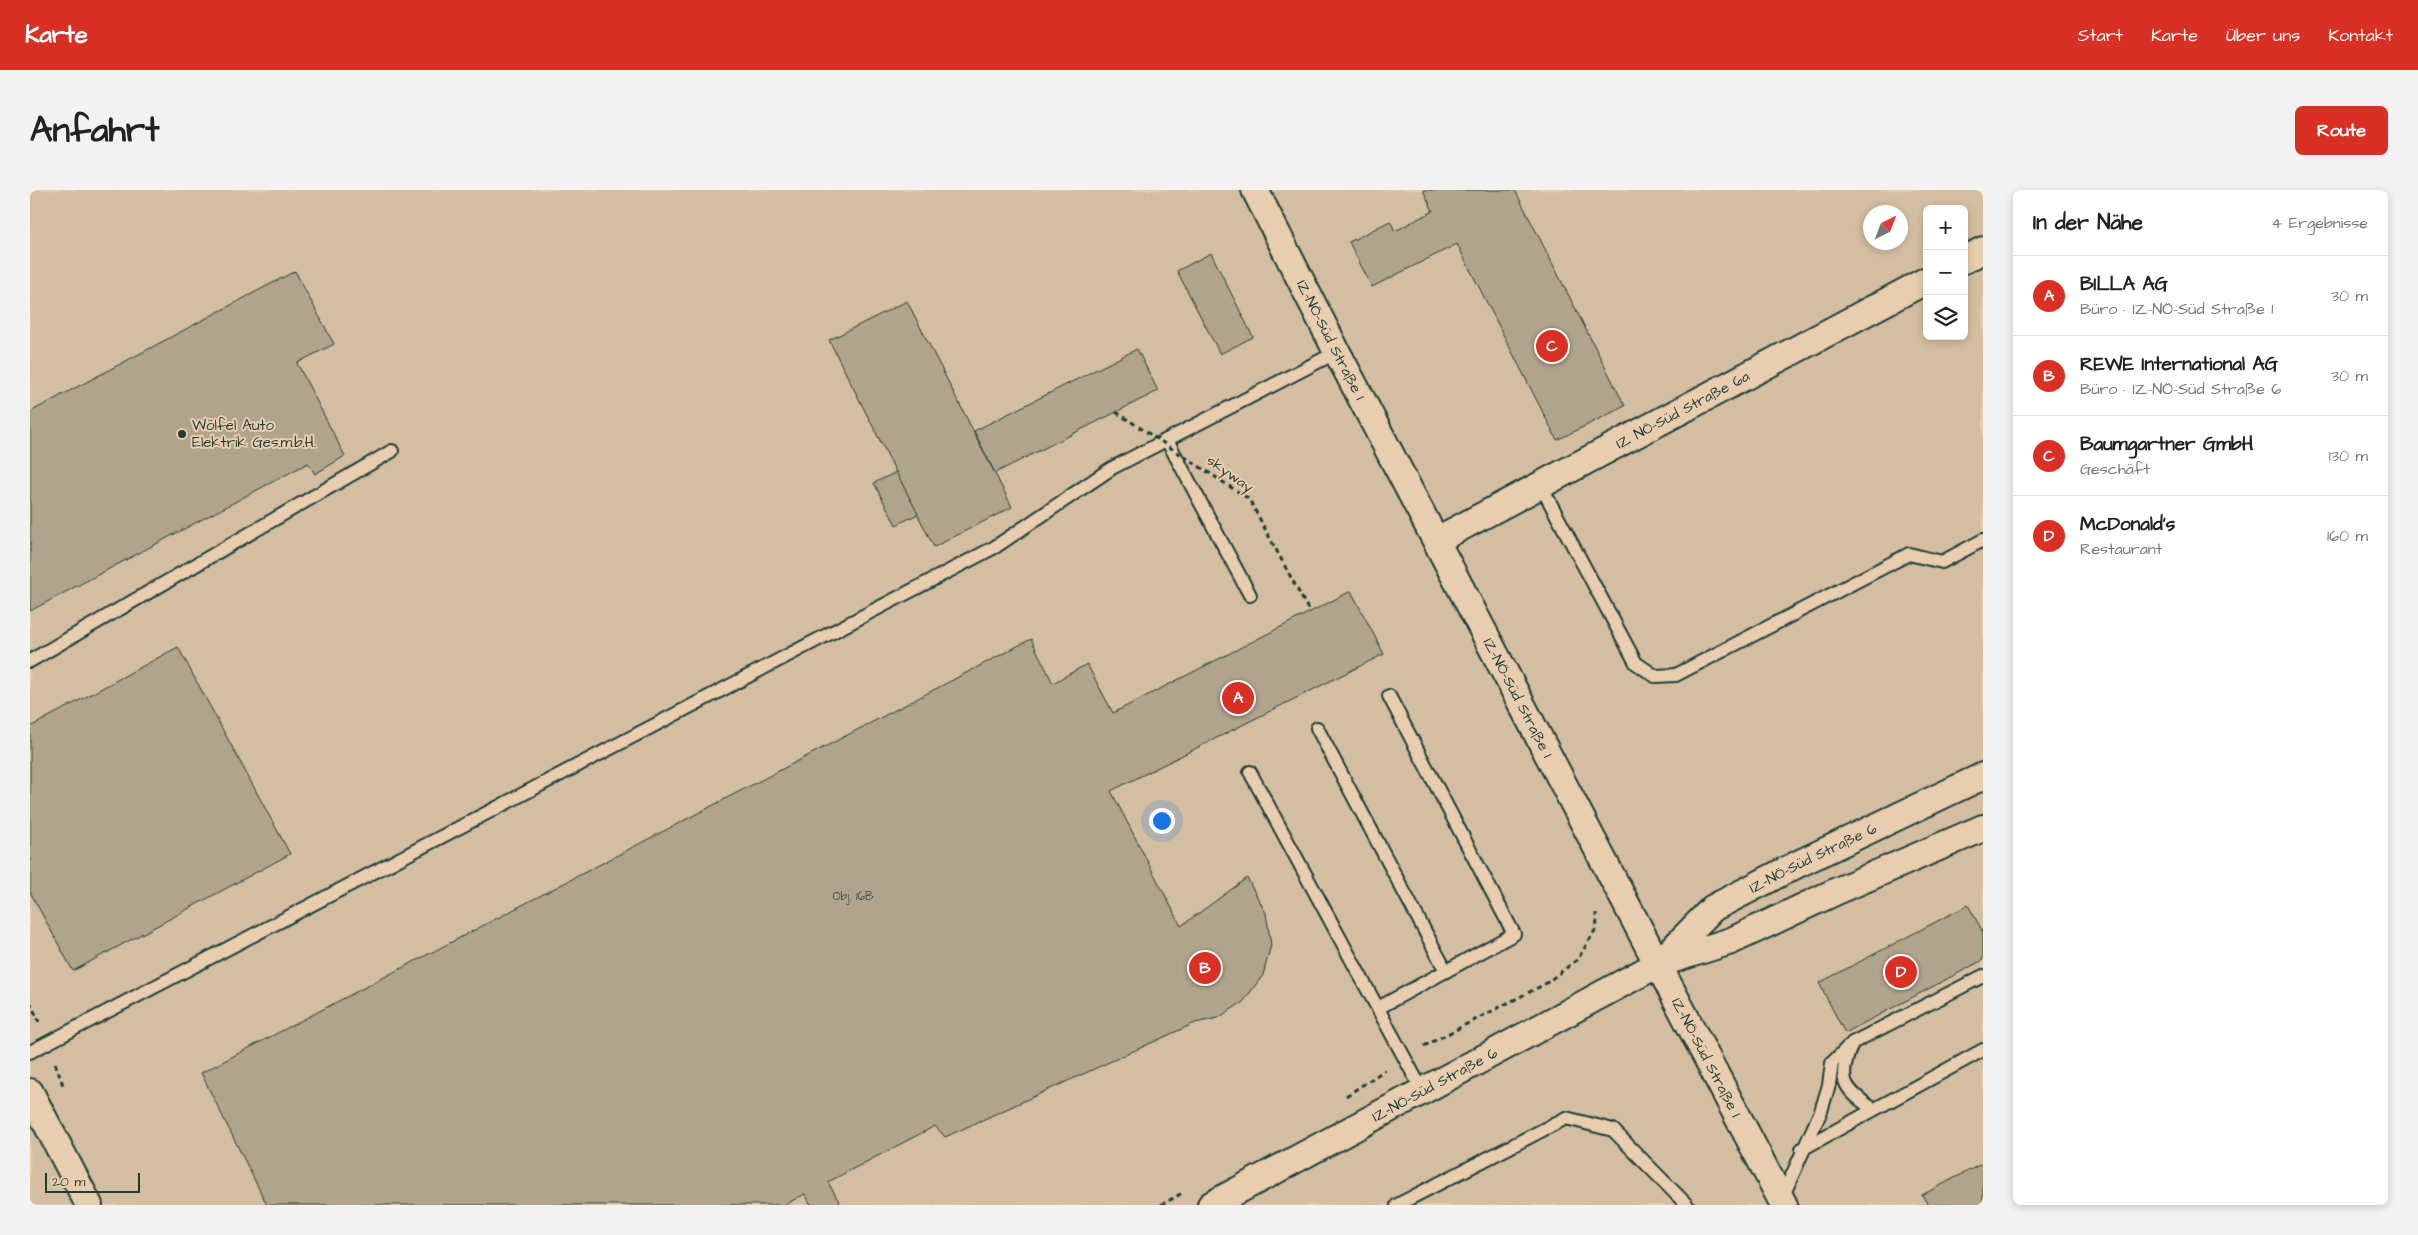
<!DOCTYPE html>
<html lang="de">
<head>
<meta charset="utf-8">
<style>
	:root { --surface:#fff; --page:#f2f2f2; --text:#222; --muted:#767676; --line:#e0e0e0; --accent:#d93025 }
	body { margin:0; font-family:"Architects Daughter",sans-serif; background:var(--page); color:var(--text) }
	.controls { position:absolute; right:15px; top:15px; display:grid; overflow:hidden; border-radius:8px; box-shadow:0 2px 8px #0003 }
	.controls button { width:45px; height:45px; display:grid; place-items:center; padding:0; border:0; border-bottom:1px solid var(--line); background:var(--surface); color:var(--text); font:25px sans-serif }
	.compass { position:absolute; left:1833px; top:15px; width:45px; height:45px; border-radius:50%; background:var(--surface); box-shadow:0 2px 8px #0003; rotate:42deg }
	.scale { position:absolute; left:15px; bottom:12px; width:95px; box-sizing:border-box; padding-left:5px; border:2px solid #1f3d34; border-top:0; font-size:14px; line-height:18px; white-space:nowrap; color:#1f3d34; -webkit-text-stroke:4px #e8cdaf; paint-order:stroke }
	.you { position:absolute; left:1131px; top:630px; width:18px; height:18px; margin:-12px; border:4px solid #fff; border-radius:50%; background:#1a73e8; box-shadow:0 0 0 8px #1a73e833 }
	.badge { display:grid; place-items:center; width:32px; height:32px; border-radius:50%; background:var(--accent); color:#fff; font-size:16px; font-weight:700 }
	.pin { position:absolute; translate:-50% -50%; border:2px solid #fff; box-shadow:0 1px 5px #0006 }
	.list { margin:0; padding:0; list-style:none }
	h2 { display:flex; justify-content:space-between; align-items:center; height:65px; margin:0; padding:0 20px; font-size:21px }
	h2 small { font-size:16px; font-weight:400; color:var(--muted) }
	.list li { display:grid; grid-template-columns:32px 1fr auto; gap:15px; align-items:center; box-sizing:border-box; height:80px; padding:0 20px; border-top:1px solid var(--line) }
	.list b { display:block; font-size:19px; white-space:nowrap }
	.list p { margin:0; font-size:16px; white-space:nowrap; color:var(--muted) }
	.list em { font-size:16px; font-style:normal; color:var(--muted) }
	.icon { flex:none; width:28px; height:28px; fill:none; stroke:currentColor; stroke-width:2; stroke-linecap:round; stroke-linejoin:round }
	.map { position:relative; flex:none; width:1953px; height:1015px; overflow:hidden; border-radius:8px }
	header { display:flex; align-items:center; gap:30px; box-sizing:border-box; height:70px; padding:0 25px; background:var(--accent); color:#fff }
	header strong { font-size:24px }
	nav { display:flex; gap:28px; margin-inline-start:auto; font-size:18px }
	.intro { display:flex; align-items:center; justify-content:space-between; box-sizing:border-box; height:120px; padding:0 30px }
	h1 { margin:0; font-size:35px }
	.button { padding:12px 22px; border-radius:8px; background:var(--accent); color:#fff; font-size:18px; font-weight:700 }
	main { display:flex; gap:30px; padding:0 30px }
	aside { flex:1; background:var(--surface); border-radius:8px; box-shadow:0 2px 8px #0003 }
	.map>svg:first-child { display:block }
	.built { fill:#d4bea2; fill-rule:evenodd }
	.building { fill:#b1a48c; stroke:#1f3d34 }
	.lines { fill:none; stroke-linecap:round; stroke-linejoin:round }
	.service-casing { stroke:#1f3d34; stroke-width:16 }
	.minor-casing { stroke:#1f3d34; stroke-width:30 }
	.path { stroke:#1f3d34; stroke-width:3; stroke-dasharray:5 4; stroke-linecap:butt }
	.service { stroke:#e8cdaf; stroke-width:12 }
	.minor { stroke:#e8cdaf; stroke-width:26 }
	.path-bridge { stroke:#1f3d34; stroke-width:3; stroke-dasharray:5 4; stroke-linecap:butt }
	.poi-dot { fill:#1f3d34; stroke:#e8cdaf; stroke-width:2 }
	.labels { text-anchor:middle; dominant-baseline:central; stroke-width:4; stroke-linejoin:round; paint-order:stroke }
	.number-label { font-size:12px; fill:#44574a }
	.street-label { font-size:15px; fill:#1f3d34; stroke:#e8cdaf }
	.poi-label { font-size:15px; fill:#1f3d34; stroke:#e8cdaf; text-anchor:start }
</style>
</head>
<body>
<header>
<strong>Karte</strong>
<nav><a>Start</a><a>Karte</a><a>Über uns</a><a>Kontakt</a></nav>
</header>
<div class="intro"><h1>Anfahrt</h1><a class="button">Route</a></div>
<main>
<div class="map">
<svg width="1953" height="1015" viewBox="0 0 1953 1015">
	<rect width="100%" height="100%" fill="#e8cdaf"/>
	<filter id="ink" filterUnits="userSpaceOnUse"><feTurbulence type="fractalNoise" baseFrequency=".02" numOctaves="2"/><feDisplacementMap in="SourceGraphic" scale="10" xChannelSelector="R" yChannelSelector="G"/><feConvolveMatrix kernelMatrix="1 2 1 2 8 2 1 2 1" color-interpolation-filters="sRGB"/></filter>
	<g filter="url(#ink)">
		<path class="built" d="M0,0H1953V1015H0ZM1897,19H1934V146H1897ZM1840,22H1870V52H1840Z"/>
		<g class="building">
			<path d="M1393,0H1485L1595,216L1527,250L1427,54L1342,97L1319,52L1360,31L1365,41L1403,21Z"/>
			<path d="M1181,63L1223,147L1190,164L1147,81Z"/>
			<path d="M265,81L304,154L267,173L315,266L285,284L278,273L0,421V222Z"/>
			<path d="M877,111L982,317L904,357L799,150Z"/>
			<path d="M1107,159L1128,201L965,283L944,241Z"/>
			<path d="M866,282L888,324L866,335L844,293Z"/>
			<path d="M1321,401L1354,464L1081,601L1151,736L1217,688L1236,723L1241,755L1233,785L1213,812L1188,828L1165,833L915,947L905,936L798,992L811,1015H781L775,1004L754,1015H237L171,883L1001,449L1023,493L1057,474L1083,523Z"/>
			<path d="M148,457L260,664L43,781L0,702V537Z"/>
			<path d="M1938,715L1953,742V770L1815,843L1789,793Z"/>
			<path d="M1953,973V1015H1898L1892,1005Z"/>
		</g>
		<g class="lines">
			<g class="service-casing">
				<g id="service">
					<path d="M1137,250L1220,405"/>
					<path d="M1511,296L1606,473L1625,486L1646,485L1879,364L1912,372L1953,350"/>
					<path d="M0,471L362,261"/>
					<path d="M1287,538L1416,781"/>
					<path d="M1220,582L1393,902"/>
					<path d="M1348,818L1484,744L1359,506"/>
					<path d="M0,862L965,357L1082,278L1307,162"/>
					<path d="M1843,919C1811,897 1808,889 1822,853L1953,786"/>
					<path d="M1772,959L1953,860"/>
					<path d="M1752,1008L1791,921L1799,895L1802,873L1818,857"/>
					<path d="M1367,1015L1536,928L1583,940L1657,1015"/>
				</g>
			</g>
			<g class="minor-casing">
				<g id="minor">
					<path id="s1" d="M1225,0L1307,162L1754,1015"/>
					<path d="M1934,70L1953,60"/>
					<path id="s2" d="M1407,350L1897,90"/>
					<path id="s3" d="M1631,771L1683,718L1770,673L1953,586"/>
					<path d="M0,902L59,1015"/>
					<path id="s4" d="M1181,1015L1628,774L1701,751L1807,701L1953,638"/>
				</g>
			</g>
			<g class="path">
				<path d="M0,812L9,832"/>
				<path d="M1394,856L1515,794L1548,769L1567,737L1566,723"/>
				<path d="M25,873L33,895"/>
				<path d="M1316,906L1355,880"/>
				<path d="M1131,1015L1154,1002"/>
			</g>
			<use href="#service" class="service"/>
			<use href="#minor" class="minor"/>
			<path class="path-bridge" d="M1086,222L1219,309L1280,423"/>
		</g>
	</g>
	<circle class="poi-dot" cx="152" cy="244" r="5"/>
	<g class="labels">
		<g class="number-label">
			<text x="823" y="706">Obj. 16B</text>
		</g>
		<g class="street-label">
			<text stroke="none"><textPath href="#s1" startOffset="168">IZ-NÖ-Süd Straße 1</textPath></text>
			<text stroke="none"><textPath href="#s2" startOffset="278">IZ NÖ-Süd Straße 6a</textPath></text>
			<text transform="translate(1200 284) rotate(35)">skyway</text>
			<text stroke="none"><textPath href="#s1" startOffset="572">IZ-NÖ-Süd Straße 1</textPath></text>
			<text stroke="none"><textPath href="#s3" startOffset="186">IZ-NÖ-Süd Straße 6</textPath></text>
			<text stroke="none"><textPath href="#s1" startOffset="978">IZ-NÖ-Süd Straße 1</textPath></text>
			<text stroke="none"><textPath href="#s4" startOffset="254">IZ-NÖ-Süd Straße 6</textPath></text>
		</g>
		<g class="poi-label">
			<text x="162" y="235">Wölfel Auto<tspan x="162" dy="17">Elektrik Ges.m.b.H.</tspan></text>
		</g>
	</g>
</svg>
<div class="controls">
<button>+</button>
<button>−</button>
<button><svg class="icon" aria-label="layers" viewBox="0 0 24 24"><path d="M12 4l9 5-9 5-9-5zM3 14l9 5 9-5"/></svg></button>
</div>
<svg class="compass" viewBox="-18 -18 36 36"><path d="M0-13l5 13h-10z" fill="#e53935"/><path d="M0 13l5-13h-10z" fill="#767676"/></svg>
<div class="scale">20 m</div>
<div class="you"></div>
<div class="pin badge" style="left:1208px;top:508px">A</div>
<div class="pin badge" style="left:1175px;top:778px">B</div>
<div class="pin badge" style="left:1522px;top:156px">C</div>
<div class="pin badge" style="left:1871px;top:782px">D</div>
</div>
<aside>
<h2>In der Nähe<small>4 Ergebnisse</small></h2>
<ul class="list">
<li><span class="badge">A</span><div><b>BILLA AG</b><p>Büro · IZ-NÖ-Süd Straße 1</p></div><em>30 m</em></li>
<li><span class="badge">B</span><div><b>REWE International AG</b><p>Büro · IZ-NÖ-Süd Straße 6</p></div><em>30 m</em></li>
<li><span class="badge">C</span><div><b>Baumgartner GmbH</b><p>Geschäft</p></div><em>130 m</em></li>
<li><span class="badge">D</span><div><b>McDonald's</b><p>Restaurant</p></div><em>160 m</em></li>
</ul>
</aside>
</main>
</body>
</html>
